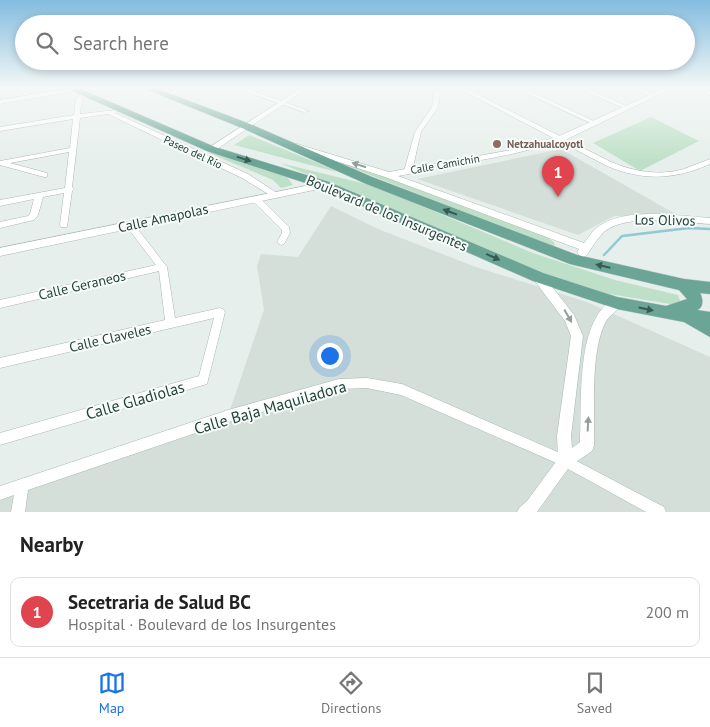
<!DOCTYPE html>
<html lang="en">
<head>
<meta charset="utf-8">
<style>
	:root { --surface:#fff; --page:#f2f2f2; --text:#222; --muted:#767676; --line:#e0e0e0; --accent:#1a73e8 }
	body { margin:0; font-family:"PT Sans",sans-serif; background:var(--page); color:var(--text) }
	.you { position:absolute; left:329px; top:355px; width:18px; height:18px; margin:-12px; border:4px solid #fff; border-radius:50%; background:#1a73e8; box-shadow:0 0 0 8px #1a73e833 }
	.badge { display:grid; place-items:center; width:32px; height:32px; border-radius:50%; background:var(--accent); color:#fff; font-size:16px; font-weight:700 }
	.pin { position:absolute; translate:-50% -41px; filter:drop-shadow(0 1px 2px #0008) }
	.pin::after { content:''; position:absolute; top:26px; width:18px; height:15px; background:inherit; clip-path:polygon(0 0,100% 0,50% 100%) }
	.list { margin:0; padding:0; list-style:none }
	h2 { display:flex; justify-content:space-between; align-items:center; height:65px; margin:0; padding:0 20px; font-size:21px }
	h2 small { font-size:16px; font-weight:400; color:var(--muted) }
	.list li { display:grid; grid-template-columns:32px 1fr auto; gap:15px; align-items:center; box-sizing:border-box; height:70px; margin:0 10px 10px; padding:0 10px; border:1px solid var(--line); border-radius:10px }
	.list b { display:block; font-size:19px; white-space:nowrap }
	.list p { margin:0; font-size:16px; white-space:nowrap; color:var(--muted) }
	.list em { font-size:16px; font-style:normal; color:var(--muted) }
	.icon { flex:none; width:28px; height:28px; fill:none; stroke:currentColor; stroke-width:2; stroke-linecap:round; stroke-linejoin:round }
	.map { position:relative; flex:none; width:710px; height:512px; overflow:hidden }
	.search { position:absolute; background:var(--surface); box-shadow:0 2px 8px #0003; left:15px; right:15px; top:15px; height:55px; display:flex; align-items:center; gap:12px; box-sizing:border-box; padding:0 18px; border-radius:28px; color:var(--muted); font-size:19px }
	.sheet { height:145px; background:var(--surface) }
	nav { display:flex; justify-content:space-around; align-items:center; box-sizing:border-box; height:70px; border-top:1px solid var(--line); background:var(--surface); font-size:14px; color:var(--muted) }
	nav a { display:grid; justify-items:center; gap:2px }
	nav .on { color:var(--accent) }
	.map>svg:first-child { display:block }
	.built { fill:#d4dfda }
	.green { fill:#bfe0c8 }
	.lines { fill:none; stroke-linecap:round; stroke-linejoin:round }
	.stream { stroke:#8ec9d4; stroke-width:2.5 }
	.minor-casing { stroke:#a8b8b2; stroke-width:1 }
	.tertiary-casing { stroke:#a8b8b2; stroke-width:1 }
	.primary-casing { stroke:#c2cac8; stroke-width:1 }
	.minor { fill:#fff; fill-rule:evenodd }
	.tertiary { fill:#fff; fill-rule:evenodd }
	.primary { fill:#6aa596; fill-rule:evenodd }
	.oneway { fill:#365b51 }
	.oneway2 { fill:#92a09c }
	.education-dot { fill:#8d6e63; stroke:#f7fbf9; stroke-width:2 }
	.labels { text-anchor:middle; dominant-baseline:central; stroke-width:4; stroke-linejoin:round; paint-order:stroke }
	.far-education-label { font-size:11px; font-weight:bold; fill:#785e54; stroke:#f7fbf9; text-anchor:start }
	.far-street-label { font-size:11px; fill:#24423a; stroke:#f7fbf9 }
	.street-label { font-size:14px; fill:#24423a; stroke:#f7fbf9 }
	.near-street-label { font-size:16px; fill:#24423a; stroke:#f7fbf9 }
</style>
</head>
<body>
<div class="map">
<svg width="710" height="512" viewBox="0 0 710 512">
	<rect width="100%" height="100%" fill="#e6efeb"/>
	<g class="built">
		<path d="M561,149L679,216H614L578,235L417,179Z"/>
		<path d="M331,206L378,229L476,267L587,302L710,357V512H0V492L228,416L264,310L257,266L261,254L298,257Z"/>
	</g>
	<g class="green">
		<path d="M651,117L699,141L640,171L593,143Z"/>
		<path d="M249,135L332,169L337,172L234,145Z"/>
		<path d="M210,152L287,177L293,185L281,188L273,180L209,153Z"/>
		<path d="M322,156L367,169L545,236L554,242L555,248Z"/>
		<path d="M280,163L374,186L533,253L615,280L678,295L682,306L603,293L549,277Z"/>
	</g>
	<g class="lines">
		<path class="stream" d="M604,255L622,236L689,228L710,229"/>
		<g class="minor-casing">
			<g id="minor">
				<path d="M73,88L76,90L75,91L0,104V100Z"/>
				<path d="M178,88H185L169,97L164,96Z"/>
				<path d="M235,88H244L309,111L304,112Z"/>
				<path d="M435,88H441L438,107L421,132L412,171L411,173H405L404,171L415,132L432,107Z"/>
				<path d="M458,88H465L611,162C635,172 660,176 684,169C693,166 701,162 710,159V164C674,180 643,181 607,166Z"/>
				<path d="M515,88H523L598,123L593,124Z"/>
				<path d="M577,88H585L631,108L626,109Z"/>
				<path d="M631,88H639L657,96L652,97Z"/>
				<path d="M693,88H702L710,91V95Z"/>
				<path d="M84,92L87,94L82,99L80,114L116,110L117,111L115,113L248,174L280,195L279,197H273L242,178L108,114L80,118L72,187L74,189L72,191L67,227H61L60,225L64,193L43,197L38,215L34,220L0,228V222L28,216L30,214L34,199L0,206V200L65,188L69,152L10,163L47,173V177H44L0,165V161L70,148L73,119L0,131V127L74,115L76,99Z"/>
				<path d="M256,196L259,197L289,227L290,233L284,244L281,245L277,242L282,233V230L253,201L252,199Z"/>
				<path d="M130,222L133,223L167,267L175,318L220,308L223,309L225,312L207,384L0,445V433L199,376L214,318L0,368V358L165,320L159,271L0,308V300L156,265L127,227L126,225L127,223Z"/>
				<path d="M367,378L402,384L569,457L664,507L666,512H646L561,465L401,395L367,388L339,389L228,422L28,490L25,512H11L14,495L0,500V486L228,410L339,379Z"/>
			</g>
		</g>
		<g class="tertiary-casing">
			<g id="tertiary">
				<path d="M301,88H308L214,151H211L207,149Z"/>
				<path d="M665,88H673L563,141L512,154L398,176L584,243C589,237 593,230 599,226C627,207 678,216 710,218V224C682,223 629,213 605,231C597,238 592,248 586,256L582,257L577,253L579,249L385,177L290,146L294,144H297L389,172L511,150L557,137Z"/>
				<path d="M325,182L328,183V187L0,256V248Z"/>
				<path d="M538,273L542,274L574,315L583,336L571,436L572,448L580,442C582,404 576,330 607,304C612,300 615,298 621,300L622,303C618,311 609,315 605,323C590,354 595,412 594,446L592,451L570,466L537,512H517L520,507L527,501L558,459L557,436L571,336L565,321L534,280L533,277L534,274Z"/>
			</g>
		</g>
		<g class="primary-casing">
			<path id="primary" d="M66,88H78L215,147L329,182L543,273L617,297L666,306L687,299L679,290L570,264L364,183L242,128L143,88H155L250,124L372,177L577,255L684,279L710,282V294L700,293C703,298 704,308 697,310L710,312V337L684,322L617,309L533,281L321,188L207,151Z"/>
		</g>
		<use href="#minor" class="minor"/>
		<use href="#tertiary" class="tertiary"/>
		<use href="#primary" class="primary"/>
	</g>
	<defs><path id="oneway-solid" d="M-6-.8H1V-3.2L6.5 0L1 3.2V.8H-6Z" transform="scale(1.25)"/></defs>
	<g class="oneway">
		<use href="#oneway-solid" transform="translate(244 159) rotate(17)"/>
		<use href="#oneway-solid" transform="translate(450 212) rotate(-159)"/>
		<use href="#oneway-solid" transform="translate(493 257) rotate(24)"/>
		<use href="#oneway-solid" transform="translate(603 266) rotate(-167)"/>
		<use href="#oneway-solid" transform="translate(646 309) rotate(12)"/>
	</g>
	<g class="oneway2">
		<use href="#oneway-solid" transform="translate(359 165) rotate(-162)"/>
		<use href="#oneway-solid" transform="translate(568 316) rotate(60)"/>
		<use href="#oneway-solid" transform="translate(588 424) rotate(-87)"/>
	</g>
	<linearGradient id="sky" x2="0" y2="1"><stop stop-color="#84bce0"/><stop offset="0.55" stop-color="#f4f8f6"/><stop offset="1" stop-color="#f4f8f6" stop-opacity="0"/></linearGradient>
	<rect width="710" height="160" fill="url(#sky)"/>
	<circle class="education-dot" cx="497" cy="144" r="5"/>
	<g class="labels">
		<g class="far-education-label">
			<text x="507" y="144">Netzahualcoyotl</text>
		</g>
		<g class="far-street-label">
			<text transform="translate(193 152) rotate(25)">Paseo del Río</text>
			<text transform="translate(445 164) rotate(-10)">Calle Camichín</text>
		</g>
		<g class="street-label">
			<text transform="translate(387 213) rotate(23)">Boulevard de los Insurgentes</text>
			<text transform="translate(163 218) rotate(-12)">Calle Amapolas</text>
			<text transform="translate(665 220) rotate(1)">Los Olivos</text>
			<text transform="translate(82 285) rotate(-13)">Calle Geraneos</text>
			<text transform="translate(110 338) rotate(-13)">Calle Claveles</text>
		</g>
		<g class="near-street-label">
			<text transform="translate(135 400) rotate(-16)">Calle Gladiolas</text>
			<text transform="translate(270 407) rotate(-16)">Calle Baja Maquiladora</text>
		</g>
	</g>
</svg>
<div class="you"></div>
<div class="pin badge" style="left:558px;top:197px;background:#e0444e">1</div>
<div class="search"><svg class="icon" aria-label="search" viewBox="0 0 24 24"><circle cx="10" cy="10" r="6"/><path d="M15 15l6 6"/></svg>Search here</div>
</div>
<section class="sheet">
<h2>Nearby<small></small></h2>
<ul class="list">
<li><span class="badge" style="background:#e0444e">1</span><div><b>Secetraria de Salud BC</b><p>Hospital · Boulevard de los Insurgentes</p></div><em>200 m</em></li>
</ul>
</section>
<nav>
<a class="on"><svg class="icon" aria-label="map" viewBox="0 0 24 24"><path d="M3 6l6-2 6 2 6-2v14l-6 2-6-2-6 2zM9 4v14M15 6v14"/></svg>Map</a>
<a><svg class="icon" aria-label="directions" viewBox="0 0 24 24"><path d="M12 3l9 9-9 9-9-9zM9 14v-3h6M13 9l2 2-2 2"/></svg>Directions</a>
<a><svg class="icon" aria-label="saved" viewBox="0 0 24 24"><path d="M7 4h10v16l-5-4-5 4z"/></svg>Saved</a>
</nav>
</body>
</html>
